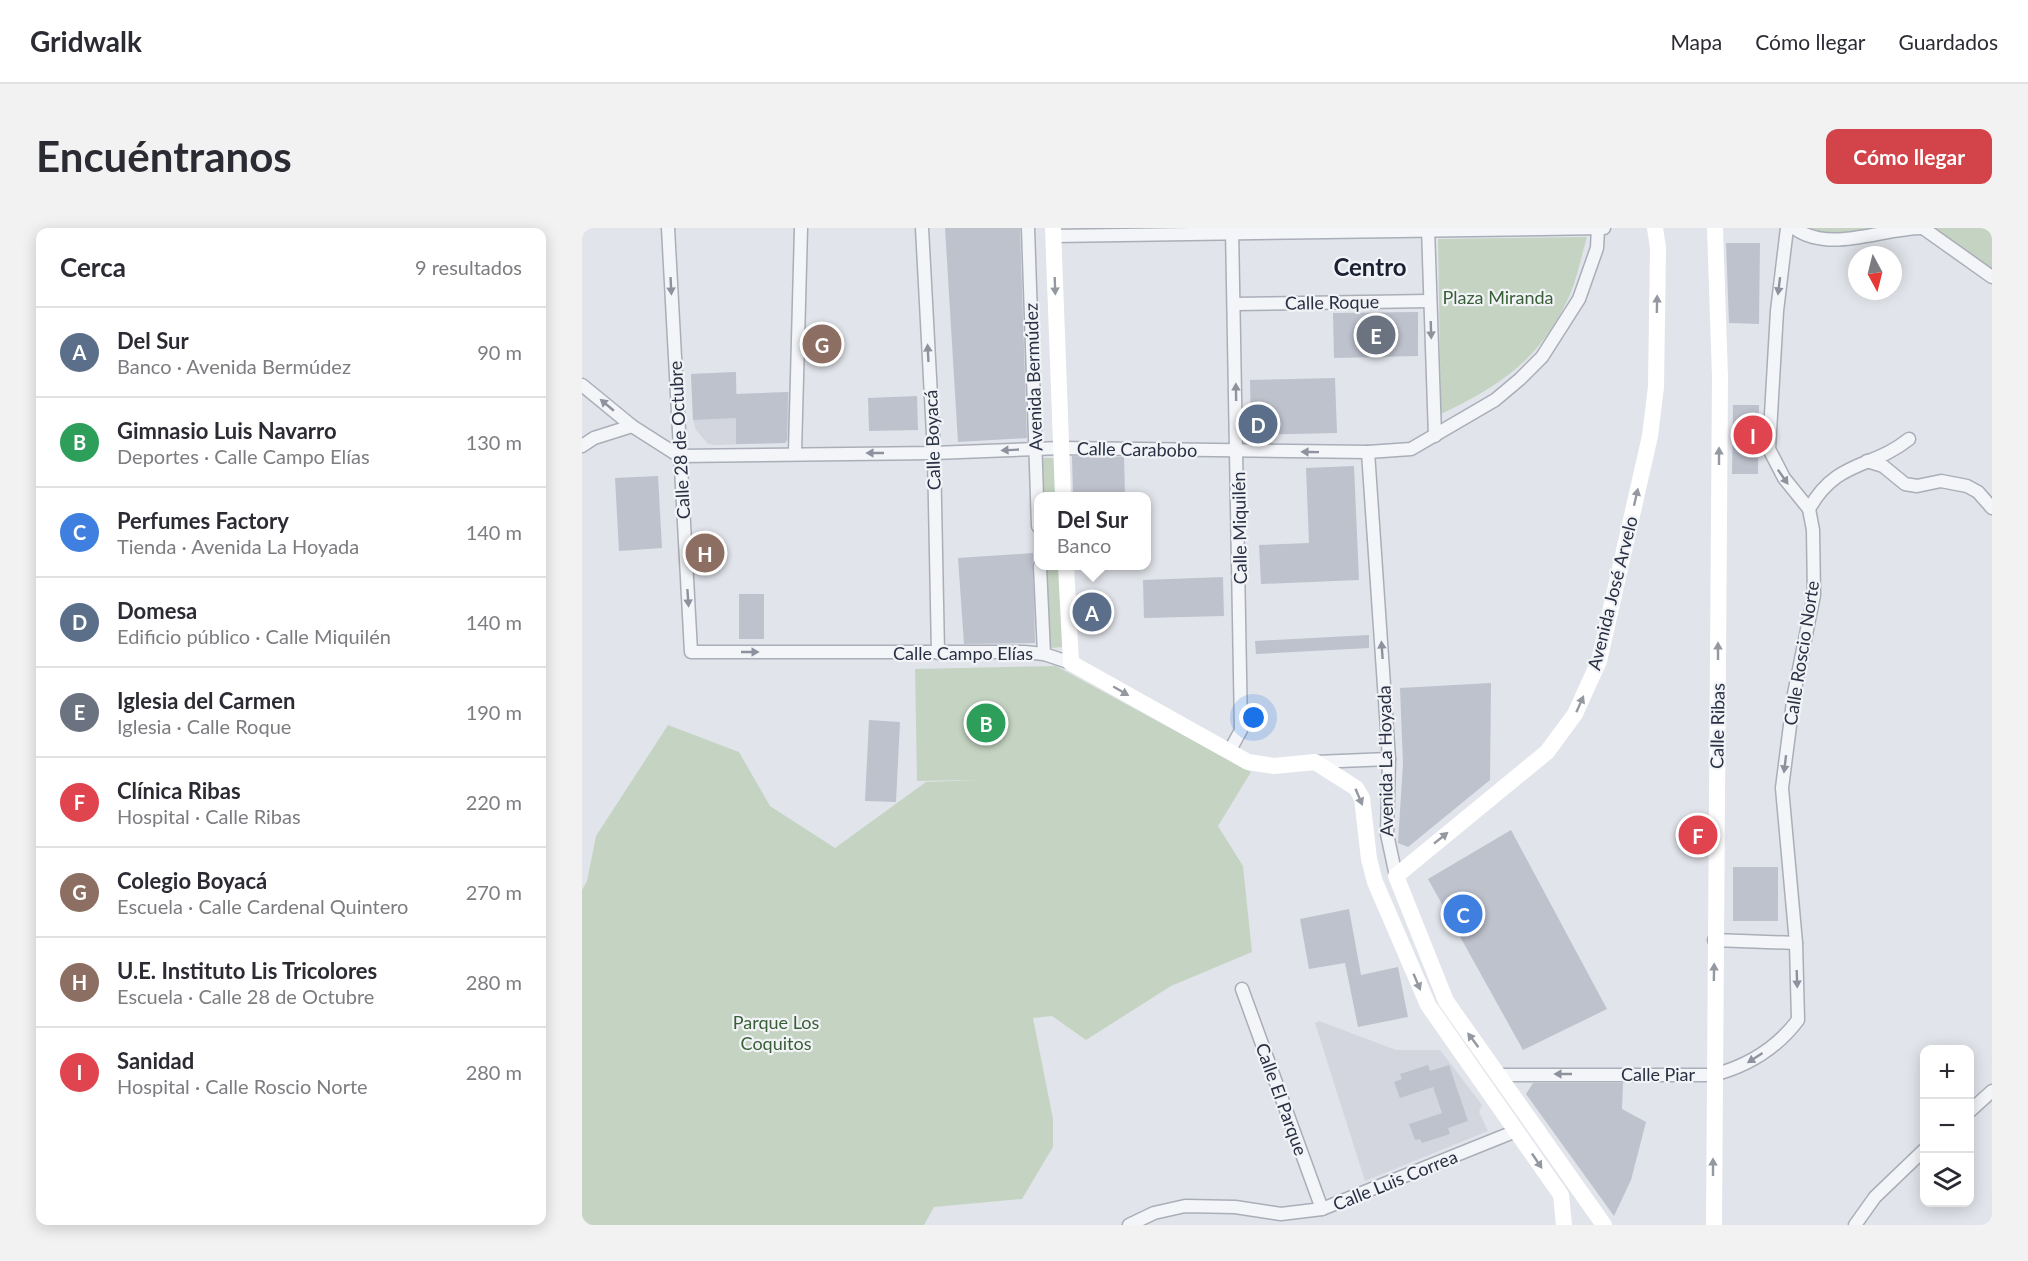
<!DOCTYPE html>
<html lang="es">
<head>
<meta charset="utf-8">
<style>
	:root { --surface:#fff; --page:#f2f2f3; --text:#2b2b33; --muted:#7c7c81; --line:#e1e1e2; --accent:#d3434a }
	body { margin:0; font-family:Lato,sans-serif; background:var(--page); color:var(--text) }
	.controls { position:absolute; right:18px; bottom:18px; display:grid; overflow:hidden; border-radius:12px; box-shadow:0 3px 15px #0003 }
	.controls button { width:54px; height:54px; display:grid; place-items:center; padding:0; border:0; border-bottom:2px solid var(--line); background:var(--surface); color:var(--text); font:30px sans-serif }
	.compass { position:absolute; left:1266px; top:18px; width:54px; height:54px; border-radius:50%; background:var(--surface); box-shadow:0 3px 15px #0003; rotate:173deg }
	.you { position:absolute; left:672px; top:490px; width:21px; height:21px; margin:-15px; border:4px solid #fff; border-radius:50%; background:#1a73e8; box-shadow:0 0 0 9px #1a73e833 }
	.badge { display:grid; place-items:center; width:39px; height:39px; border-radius:50%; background:var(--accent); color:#fff; font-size:20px; font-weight:700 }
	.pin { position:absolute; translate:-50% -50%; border:3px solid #fff; box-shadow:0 2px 6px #0006 }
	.popup { position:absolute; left:452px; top:264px; width:117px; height:78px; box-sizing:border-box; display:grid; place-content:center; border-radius:12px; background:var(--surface); filter:drop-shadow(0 2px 4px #0005); font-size:20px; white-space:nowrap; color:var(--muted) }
	.popup b { font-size:22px; color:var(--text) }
	.popup::after { content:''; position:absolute; left:50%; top:100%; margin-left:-12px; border:12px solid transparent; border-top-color:var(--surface) }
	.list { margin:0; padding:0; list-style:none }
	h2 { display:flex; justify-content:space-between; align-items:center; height:78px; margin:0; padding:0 24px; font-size:26px }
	h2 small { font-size:20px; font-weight:400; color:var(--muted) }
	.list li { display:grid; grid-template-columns:39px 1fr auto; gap:18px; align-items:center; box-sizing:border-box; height:90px; padding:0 24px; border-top:2px solid var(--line) }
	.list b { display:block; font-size:22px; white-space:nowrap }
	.list p { margin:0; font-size:20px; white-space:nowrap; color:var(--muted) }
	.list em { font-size:20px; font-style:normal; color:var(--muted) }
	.icon { flex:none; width:33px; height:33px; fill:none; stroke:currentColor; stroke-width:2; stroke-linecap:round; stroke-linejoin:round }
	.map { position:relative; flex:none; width:1410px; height:997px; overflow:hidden; border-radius:12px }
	header { display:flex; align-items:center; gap:36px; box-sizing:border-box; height:84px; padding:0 30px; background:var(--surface); border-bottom:2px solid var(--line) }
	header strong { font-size:28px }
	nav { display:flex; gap:33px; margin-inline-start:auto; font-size:21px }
	.intro { display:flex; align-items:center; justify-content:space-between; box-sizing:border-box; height:144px; padding:0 36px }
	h1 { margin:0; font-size:42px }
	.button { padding:15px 27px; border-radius:12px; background:var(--accent); color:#fff; font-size:21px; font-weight:700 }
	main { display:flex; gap:36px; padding:0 36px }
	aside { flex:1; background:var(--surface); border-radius:12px; box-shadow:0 3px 15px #0003 }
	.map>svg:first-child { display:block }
	.built { fill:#d3d6df }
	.green { fill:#c5d4c2 }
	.building { fill:#bec2cd }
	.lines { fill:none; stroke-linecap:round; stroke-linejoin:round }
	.street-casing { stroke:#aaaeb8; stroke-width:15 }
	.street { stroke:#f4f5f8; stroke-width:12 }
	.secondary { stroke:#fff; stroke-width:16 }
	.oneway { fill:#8e929e }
	.oneway2 { fill:#9498a1 }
	.labels { text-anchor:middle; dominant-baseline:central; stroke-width:4.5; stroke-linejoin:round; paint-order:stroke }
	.park-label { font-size:18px; fill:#395f36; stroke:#f1f3f7 }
	.street-label { font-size:18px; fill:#293043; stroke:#f1f3f7 }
	.district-label { font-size:24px; font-weight:bold; fill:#1b2133; stroke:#f1f3f7 }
</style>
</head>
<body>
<header>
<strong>Gridwalk</strong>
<nav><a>Mapa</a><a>Cómo llegar</a><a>Guardados</a></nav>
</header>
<div class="intro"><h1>Encuéntranos</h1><a class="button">Cómo llegar</a></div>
<main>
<aside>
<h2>Cerca<small>9 resultados</small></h2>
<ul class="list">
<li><span class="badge" style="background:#5c6f8a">A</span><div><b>Del Sur</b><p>Banco · Avenida Bermúdez</p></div><em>90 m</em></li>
<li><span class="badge" style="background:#2e9e5b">B</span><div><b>Gimnasio Luis Navarro</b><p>Deportes · Calle Campo Elías</p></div><em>130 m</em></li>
<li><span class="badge" style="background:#3f7fe0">C</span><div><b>Perfumes Factory</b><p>Tienda · Avenida La Hoyada</p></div><em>140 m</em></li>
<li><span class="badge" style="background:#5c6f8a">D</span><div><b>Domesa</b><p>Edificio público · Calle Miquilén</p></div><em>140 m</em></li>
<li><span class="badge" style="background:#6b7280">E</span><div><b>Iglesia del Carmen</b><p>Iglesia · Calle Roque</p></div><em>190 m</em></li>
<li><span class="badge" style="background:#e0444e">F</span><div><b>Clínica Ribas</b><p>Hospital · Calle Ribas</p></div><em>220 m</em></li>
<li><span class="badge" style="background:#8d6e63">G</span><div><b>Colegio Boyacá</b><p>Escuela · Calle Cardenal Quintero</p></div><em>270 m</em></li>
<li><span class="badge" style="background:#8d6e63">H</span><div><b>U.E. Instituto Lis Tricolores</b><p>Escuela · Calle 28 de Octubre</p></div><em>280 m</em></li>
<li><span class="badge" style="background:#e0444e">I</span><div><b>Sanidad</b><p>Hospital · Calle Roscio Norte</p></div><em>280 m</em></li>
</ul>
</aside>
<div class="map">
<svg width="1410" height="997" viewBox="0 0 1410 997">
	<rect width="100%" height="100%" fill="#e1e4ea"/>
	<g class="built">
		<path d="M154,144L155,166L208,164V210L203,215L134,217L126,216L114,202L111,192L109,146Z"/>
		<path d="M737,793L814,822H858L900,877L897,884L906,903L783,953L733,795Z"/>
	</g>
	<g class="green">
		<path d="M1212,0H1340L1268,10Z"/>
		<path d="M1341,0H1410V49Z"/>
		<path d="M1005,9C999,29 995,52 986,71C956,133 919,157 859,186L856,11Z"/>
		<path d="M461,230H474L476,268H462Z"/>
		<path d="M465,338H478L482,419L468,420Z"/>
		<path d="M474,438L669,544L636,598L661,638L670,724L589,758L504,812L470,788L451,790L471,891V919L440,971L352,979L342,997H0V662L5,653L14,608L86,497L157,524L188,578L253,620L344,554L395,552L335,553L333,441Z"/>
	</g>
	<g class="building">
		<path d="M363,0H438L445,210L376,214Z"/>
		<path d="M1144,15H1178L1177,96L1147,95Z"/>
		<path d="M836,84V128L752,130L751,85Z"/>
		<path d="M154,144V166L206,164L205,212L203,215L154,216V190L111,192L109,146Z"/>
		<path d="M753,150L755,205L669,207L668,152Z"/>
		<path d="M335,168L336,202L287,203L286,170Z"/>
		<path d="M1151,177H1177L1176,246H1150Z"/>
		<path d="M490,228L542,229L543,268H491Z"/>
		<path d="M772,238L777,352L679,356L677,317L727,315L724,240Z"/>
		<path d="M76,248L80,320L37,323L33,250Z"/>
		<path d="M451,325L453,415L382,416L376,330Z"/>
		<path d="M641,349L642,388L562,390L561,352Z"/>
		<rect x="157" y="366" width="25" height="45"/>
		<path d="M787,407V420L674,426L673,413Z"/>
		<path d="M909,455L908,552L826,619L816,615L821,535L818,460Z"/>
		<path d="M287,492L318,494L314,574L283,573Z"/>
		<path d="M929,602L1025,781L941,822L846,651Z"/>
		<rect x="1151" y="639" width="45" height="54"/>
		<path d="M767,681L779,747L816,739L826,789L776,799L763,735L727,741L718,691Z"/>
		<path d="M846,837L848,843L867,837L886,893L866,900L868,906L840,915L838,911L833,912L827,896L860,885L851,859L818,870L812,854L820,851L818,846Z"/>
		<path d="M951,855H1041L1040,881L1064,894L1049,952L1032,988L944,866Z"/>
	</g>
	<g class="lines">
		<g class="street-casing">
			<g id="street">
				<path d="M86,0L109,424H442L462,426L489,435"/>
				<path d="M340,0L352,225L356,425"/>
				<path d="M446,0L456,298"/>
				<path d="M846,0L853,208"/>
				<path d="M1212,0C1249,26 1299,0 1340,0"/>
				<path d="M1341,0L1410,49"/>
				<path d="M472,8L1022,0"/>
				<path d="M652,76L847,73"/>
				<path d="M0,157L50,198L97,228L352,225L479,220L786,224L829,221L913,172L938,151L960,129L997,71L1015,20L1016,0"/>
				<path d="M0,218L12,210L50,198"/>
				<path d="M213,224L219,0"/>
				<path d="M786,224L807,531L805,606L814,648"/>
				<path d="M1285,233L1301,238L1323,256L1335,258L1359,253L1385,258L1396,264L1410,280"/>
				<path d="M1227,281C1255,231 1290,241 1327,211"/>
				<path d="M458,338L462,426"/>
				<path d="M647,524L659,502L650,0"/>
				<path d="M734,534L807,531"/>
				<path d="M1132,712L1214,715"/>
				<path d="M660,761L740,981"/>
				<path d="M918,847H1131C1166,838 1194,821 1216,792L1214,715L1200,560L1212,466L1232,367L1231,302L1227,281L1202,250L1187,221L1195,83L1205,0"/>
				<path d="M1388,883L1410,863"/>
				<path d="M547,997L572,985L603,978L653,979L699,986L740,981L934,903"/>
				<path d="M1273,997L1293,969L1342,922"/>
			</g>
		</g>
		<use href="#street" class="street"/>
		<g class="secondary">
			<path d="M471,0L481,268"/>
			<path d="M484,338L489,435L666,534L692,538L733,534L774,560L780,570L787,631L793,654L846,777L979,967L982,997"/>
			<path d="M1022,997L864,773L814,648L965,524L993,486L1017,433L1068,208L1074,159L1076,20L1073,0"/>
			<path d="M1132,997L1138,149L1133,0"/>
		</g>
	</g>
	<defs><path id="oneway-solid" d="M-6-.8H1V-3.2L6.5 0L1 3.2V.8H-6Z" transform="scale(1.5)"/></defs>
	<g class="oneway">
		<use href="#oneway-solid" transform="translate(89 58) rotate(87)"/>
		<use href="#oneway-solid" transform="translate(1197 58) rotate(97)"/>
		<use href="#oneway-solid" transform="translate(849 102) rotate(88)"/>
		<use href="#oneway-solid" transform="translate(346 125) rotate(-93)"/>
		<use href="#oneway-solid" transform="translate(654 164) rotate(-91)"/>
		<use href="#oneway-solid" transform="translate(25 177) rotate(-140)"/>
		<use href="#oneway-solid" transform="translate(428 222) rotate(177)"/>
		<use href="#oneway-solid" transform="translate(728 224) rotate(-179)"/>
		<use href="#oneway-solid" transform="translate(293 225) rotate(-180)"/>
		<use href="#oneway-solid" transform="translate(1201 249) rotate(55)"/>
		<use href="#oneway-solid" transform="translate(106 370) rotate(86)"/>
		<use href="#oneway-solid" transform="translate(800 422) rotate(-94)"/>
		<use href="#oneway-solid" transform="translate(168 424)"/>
		<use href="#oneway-solid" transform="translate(1203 536) rotate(97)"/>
		<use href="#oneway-solid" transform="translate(1215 751) rotate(88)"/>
		<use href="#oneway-solid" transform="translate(1173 830) rotate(147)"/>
		<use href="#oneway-solid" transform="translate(981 846) rotate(-180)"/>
	</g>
	<g class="oneway2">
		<use href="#oneway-solid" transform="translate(473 58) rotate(88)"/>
		<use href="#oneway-solid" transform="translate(1075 76) rotate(-89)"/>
		<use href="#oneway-solid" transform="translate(1137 228) rotate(-90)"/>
		<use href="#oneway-solid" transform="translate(1054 269) rotate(-77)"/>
		<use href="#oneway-solid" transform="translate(1136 423) rotate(-90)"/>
		<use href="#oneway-solid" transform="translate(539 463) rotate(30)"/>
		<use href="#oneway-solid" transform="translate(998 476) rotate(-66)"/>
		<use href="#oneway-solid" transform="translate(777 569) rotate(67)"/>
		<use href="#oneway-solid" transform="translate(859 610) rotate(-39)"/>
		<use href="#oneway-solid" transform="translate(1132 744) rotate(-89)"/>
		<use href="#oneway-solid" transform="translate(835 754) rotate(67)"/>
		<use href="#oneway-solid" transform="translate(891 812) rotate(-127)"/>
		<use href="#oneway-solid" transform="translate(955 933) rotate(56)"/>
		<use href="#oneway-solid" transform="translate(1131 939) rotate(-90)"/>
	</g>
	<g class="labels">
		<g class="park-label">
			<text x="916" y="69">Plaza Miranda</text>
			<text x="194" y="794">Parque Los<tspan x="194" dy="21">Coquitos</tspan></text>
		</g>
		<g class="street-label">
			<text transform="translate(750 74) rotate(-1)">Calle Roque</text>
			<text transform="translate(451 149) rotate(-92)">Avenida Bermúdez</text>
			<text transform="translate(97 212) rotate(-93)">Calle 28 de Octubre</text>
			<text transform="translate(350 212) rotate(-92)">Calle Boyacá</text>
			<text transform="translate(555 221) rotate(1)">Calle Carabobo</text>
			<text transform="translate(657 300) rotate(-91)">Calle Miquilén</text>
			<text transform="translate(1030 365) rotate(-76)">Avenida José Arvelo</text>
			<text x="381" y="425">Calle Campo Elías</text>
			<text transform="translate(1219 425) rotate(-81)">Calle Roscio Norte</text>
			<text transform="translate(1135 498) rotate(-89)">Calle Ribas</text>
			<text transform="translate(803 533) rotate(-91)">Avenida La Hoyada</text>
			<text x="1076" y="846">Calle Piar</text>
			<text transform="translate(700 871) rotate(70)">Calle El Parque</text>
			<text transform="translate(813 952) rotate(-22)">Calle Luis Correa</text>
		</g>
		<g class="district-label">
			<text x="788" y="38">Centro</text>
		</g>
	</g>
</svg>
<div class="controls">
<button>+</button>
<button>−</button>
<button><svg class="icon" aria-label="layers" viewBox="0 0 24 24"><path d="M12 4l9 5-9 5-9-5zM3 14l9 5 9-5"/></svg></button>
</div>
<svg class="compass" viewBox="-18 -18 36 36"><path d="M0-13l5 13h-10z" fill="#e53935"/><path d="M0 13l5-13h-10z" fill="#7c7c81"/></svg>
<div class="you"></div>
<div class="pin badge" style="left:510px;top:384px;background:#5c6f8a">A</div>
<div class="popup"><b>Del Sur</b>Banco</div>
<div class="pin badge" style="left:404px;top:495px;background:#2e9e5b">B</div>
<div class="pin badge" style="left:881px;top:686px;background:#3f7fe0">C</div>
<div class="pin badge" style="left:676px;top:196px;background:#5c6f8a">D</div>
<div class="pin badge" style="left:794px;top:107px;background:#6b7280">E</div>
<div class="pin badge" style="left:1116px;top:607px;background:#e0444e">F</div>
<div class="pin badge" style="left:240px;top:116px;background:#8d6e63">G</div>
<div class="pin badge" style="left:123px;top:325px;background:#8d6e63">H</div>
<div class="pin badge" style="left:1171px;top:207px;background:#e0444e">I</div>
</div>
</main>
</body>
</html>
